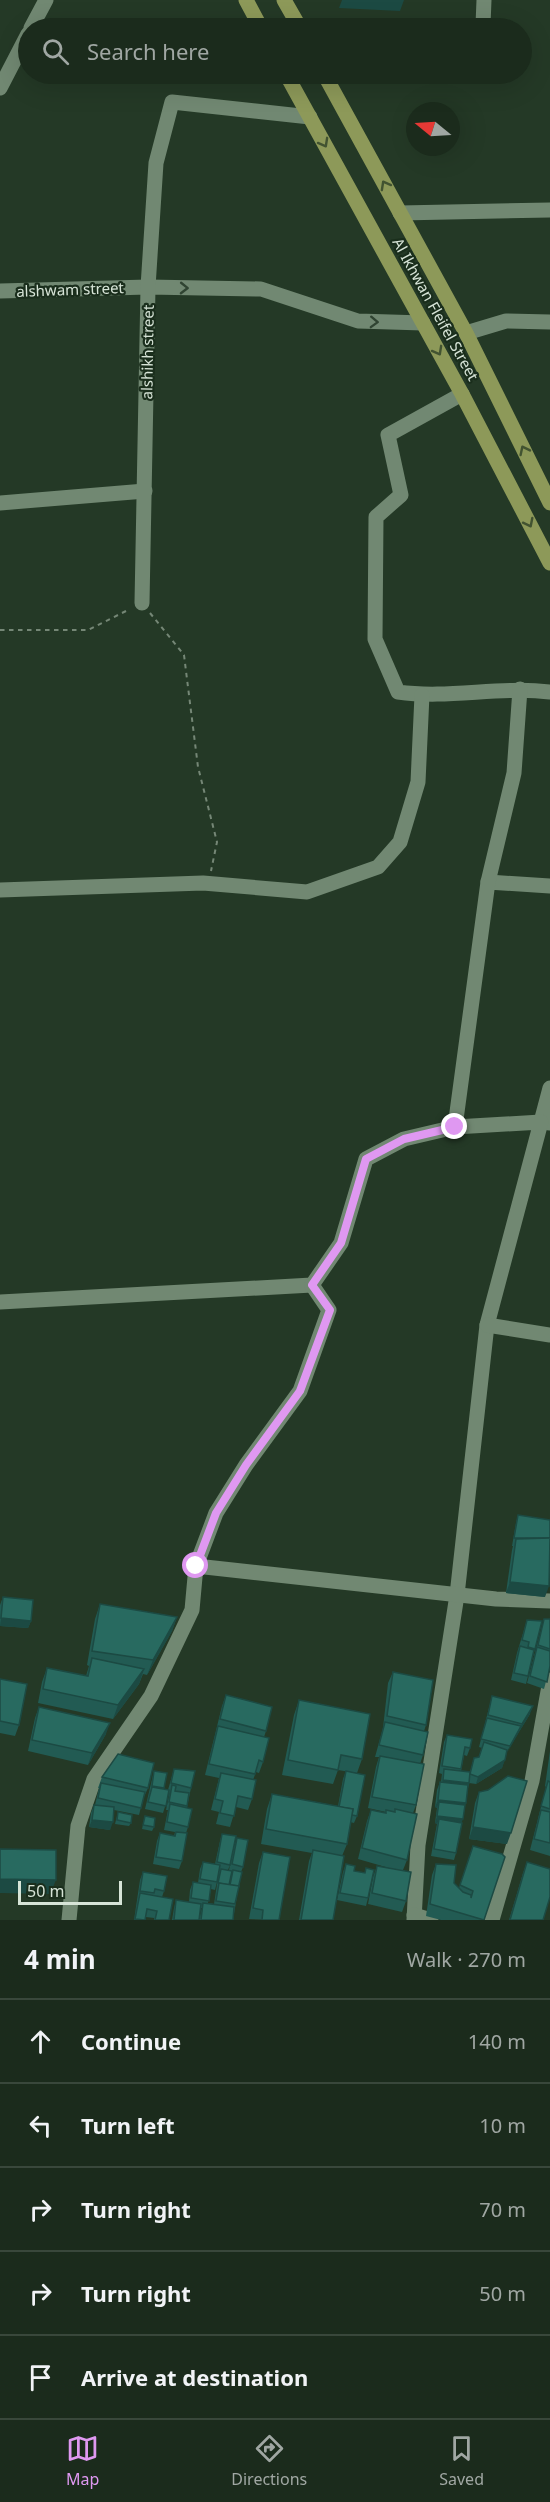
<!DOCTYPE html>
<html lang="en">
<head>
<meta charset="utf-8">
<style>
	:root { --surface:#1b2b1c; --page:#243325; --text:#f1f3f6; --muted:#a0a7a3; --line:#39473b; --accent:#df98f1 }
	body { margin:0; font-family:"Noto Sans",sans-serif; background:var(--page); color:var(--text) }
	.compass { position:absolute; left:406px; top:102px; width:54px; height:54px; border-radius:50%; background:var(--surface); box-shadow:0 6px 24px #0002; rotate:288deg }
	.scale { position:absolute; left:18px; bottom:15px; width:104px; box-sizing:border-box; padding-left:6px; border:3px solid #d7e4d7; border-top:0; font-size:16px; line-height:21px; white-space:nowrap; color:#d7e4d7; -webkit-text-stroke:4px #1a2e1c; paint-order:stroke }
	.stop { position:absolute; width:18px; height:18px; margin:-14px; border:4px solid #df98f1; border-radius:50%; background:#fff }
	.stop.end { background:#df98f1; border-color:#fff; box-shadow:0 2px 6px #0008 }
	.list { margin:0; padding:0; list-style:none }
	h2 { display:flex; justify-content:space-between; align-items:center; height:78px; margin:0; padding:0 24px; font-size:26px }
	h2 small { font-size:20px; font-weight:400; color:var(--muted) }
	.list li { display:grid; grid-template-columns:39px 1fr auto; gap:18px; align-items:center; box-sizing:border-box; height:84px; padding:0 24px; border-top:2px solid var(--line) }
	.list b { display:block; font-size:22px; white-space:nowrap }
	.list em { font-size:20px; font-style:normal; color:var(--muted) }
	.icon { flex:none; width:33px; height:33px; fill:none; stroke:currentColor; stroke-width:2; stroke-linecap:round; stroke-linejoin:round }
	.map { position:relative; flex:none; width:550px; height:1920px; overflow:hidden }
	.search { position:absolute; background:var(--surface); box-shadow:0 6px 24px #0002; left:18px; right:18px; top:18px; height:66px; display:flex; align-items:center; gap:15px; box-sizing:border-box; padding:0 21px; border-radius:33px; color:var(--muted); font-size:22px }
	.sheet { height:498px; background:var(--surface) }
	nav { display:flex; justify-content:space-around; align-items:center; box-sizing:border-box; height:84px; border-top:2px solid var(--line); background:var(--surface); font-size:16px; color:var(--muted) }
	nav a { display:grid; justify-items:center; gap:3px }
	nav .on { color:var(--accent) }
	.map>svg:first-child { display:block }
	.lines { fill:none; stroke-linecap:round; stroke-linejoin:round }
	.path { stroke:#758776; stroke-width:2; stroke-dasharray:4.5 4.5; stroke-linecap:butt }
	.minor { stroke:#718872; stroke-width:15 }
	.major { stroke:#8d9959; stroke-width:15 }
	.wall { fill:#225b53; fill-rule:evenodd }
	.shaded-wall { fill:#1c4a43 }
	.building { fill:#286a60; stroke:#1c4a43; stroke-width:1.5 }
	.oneway { stroke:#425331 }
	.oneway2 { stroke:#304432 }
	.route { stroke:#df98f1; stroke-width:8 }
	.labels { text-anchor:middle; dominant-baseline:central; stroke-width:4.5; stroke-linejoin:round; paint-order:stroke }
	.street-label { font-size:15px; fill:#d7e4d7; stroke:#1a2e1c }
</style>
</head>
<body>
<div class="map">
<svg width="550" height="1920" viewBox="0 0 550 1920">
	<rect width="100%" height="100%" fill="#243926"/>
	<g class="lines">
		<g class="path">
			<path d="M150,613L184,655L198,767L217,842L211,871"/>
			<path d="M0,630H88L130,609"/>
		</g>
		<g class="minor">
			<path d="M483,25L484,0"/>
			<path d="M31,28L46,0"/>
			<path d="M0,88L28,34"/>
			<path d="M400,213L550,210"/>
			<path d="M0,291L148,287L261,289L358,321L423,323"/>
			<path d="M466,333L506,321L550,322"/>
			<path d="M462,394L388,435L401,495L376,517L375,639L398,692C449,699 499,686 550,692"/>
			<path d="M0,503L145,491"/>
			<path d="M142,603L148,287L156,163L172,102L310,117"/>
			<path d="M488,882L550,886"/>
			<path d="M0,890L203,883L307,892L378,867L400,842L418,782L422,695"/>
			<path d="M550,1088L541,1122L550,1123"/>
			<path d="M455,1127L488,882L514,773L520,689"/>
			<path d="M0,1302L312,1285L341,1243L366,1159L404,1139L455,1127L541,1122L487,1325L457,1595L418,1845L414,1920"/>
			<path d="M487,1325L550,1335"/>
			<path d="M196,1566L496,1599L550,1601"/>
			<path d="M414,1915L431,1920"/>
			<path d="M69,1920L78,1826L94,1779L151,1696L192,1610L196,1566L216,1513L246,1465L300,1391L329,1310L312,1285"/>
			<path d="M492,1920L532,1781L550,1680"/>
		</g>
		<g class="major">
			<path d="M246,0L261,28"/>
			<path d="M284,0L300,28"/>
			<path d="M286,74L462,394L550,563"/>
			<path d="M324,74L466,333L550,503"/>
		</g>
	</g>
	<g class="wall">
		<path d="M518,1515L545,1597L506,1593L512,1550L513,1546H512L516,1523Z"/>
		<path d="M3,1597L31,1621L28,1628L0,1626V1605Z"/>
		<path d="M100,1604L177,1617L172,1631L147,1675L143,1674L139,1684L113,1719L38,1703L42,1682L47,1668L86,1676L89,1666L87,1665L95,1619Z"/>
		<path d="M544,1619H550V1666L544,1689L527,1683Z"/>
		<path d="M527,1620L542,1621L528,1676L526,1684L511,1680L517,1653Z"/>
		<path d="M393,1672L426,1725L424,1731L423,1755L420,1764L416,1805L413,1813L407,1860L403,1870L406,1901L402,1912L368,1904L373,1877L377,1866L389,1868L358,1859L367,1821L371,1810L385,1813L386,1812L368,1808L376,1767L379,1757H375L383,1728L388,1683Z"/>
		<path d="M0,1679L19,1725L15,1736L0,1733Z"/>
		<path d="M226,1695L266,1731L264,1737L263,1762L259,1773L256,1772L253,1780L252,1799L248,1810L236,1807L230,1827L216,1824L219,1812L211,1810L219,1778L205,1775L222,1706Z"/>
		<path d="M492,1696L530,1714L506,1753L502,1768L476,1784L469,1783L456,1853L454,1860L431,1856L437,1824L435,1823L437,1808L435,1807L437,1790L440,1782H441L442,1774L439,1773L444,1742L447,1735L470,1748L467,1756L464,1755L461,1771L470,1772L474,1758L479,1757L482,1748L479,1747Z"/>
		<path d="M299,1700L362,1759L357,1773L338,1770L333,1784L282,1775L294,1715Z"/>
		<path d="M39,1707L106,1734L88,1765L28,1751L35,1718Z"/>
		<path d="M550,1751V1856L530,1850L546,1787L545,1786Z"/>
		<path d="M174,1769L191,1788L187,1807L188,1827L186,1833L182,1861L179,1869L153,1864L157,1841L160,1833L174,1836L175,1832L164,1830L168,1810H166L170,1791L163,1813L145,1809L154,1771L164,1789L168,1790Z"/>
		<path d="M346,1771L357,1816L354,1823L350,1822L347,1844L342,1856L333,1920H299L309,1861L312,1853L261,1844L267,1809L272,1794L338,1806L343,1779Z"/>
		<path d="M102,1777L148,1788L143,1799L139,1815L114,1810L110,1830L89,1827L91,1813L94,1805H95L99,1788H98Z"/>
		<path d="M479,1792L507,1844L469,1839L475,1803Z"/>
		<path d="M118,1812L131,1823L129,1826L115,1824Z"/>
		<path d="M145,1816L154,1827L152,1831L142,1829Z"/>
		<path d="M222,1834L230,1865L228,1870H229L234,1846L237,1838L243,1867L241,1872L233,1920H199L202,1908H200L199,1920H172L174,1908L176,1900L189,1902L190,1890L193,1882L198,1883L200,1869L203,1862L215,1864L220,1841ZM219,1871L214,1904L208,1903L211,1889L215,1890L217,1882Z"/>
		<path d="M473,1846L484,1920H441L426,1916L432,1875L436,1864L459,1888Z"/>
		<path d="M263,1852L279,1920L249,1919L259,1863Z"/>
		<path d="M527,1862L543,1920H509L523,1873Z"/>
		<path d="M346,1864L354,1871L365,1873L366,1868L368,1898L366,1906L337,1900L343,1872Z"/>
		<path d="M143,1872L164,1891L162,1897L169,1920H154V1918L146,1917L145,1920H134L140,1880Z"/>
	</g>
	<g class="shaded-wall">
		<path d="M342,0H404L400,11L339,8Z"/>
		<path d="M510,1582L549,1586L545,1597L506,1593Z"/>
		<path d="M177,1617L172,1631L147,1675L153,1660Z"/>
		<path d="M1,1618L31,1621L28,1628L0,1626Z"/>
		<path d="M144,1669L139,1684L113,1719L118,1705Z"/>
		<path d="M533,1706L530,1714L519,1732L522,1724Z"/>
		<path d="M110,1723L106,1734L88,1765L92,1753Z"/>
		<path d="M521,1726L518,1734L507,1753L510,1746Z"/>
		<path d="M505,1760L502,1768L476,1784L478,1777Z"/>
		<path d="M443,1780L469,1783L466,1791L440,1788Z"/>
		<path d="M438,1800L466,1803L463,1811L439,1802L437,1808L435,1807Z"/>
		<path d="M437,1816L463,1819L460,1827L439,1819L437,1824L435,1823Z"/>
		<path d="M92,1820L113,1822L110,1830L89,1827Z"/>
		<path d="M473,1827L511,1833L507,1844L469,1839Z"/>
		<path d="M0,1879L56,1880L50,1894L0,1893Z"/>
	</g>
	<g class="building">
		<path d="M518,1515L550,1520V1538H514Z"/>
		<path d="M550,1538L549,1586L510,1582L516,1539Z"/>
		<path d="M3,1597L33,1600L31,1621L1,1618Z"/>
		<path d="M100,1604L177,1617L153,1660L92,1651Z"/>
		<path d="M544,1619H550V1649L538,1645Z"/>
		<path d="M527,1620L542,1621L535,1649L528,1647L529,1642L522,1640Z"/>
		<path d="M520,1646L534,1650L528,1676L514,1673Z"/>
		<path d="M537,1647L550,1651V1666L547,1682L530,1676Z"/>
		<path d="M92,1658L144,1669L118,1705L43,1689L47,1668L88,1676Z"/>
		<path d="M393,1672L433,1680L426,1725L387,1716Z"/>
		<path d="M0,1679L27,1684L19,1725L0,1721Z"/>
		<path d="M226,1695L272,1707L266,1731L220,1719Z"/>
		<path d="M492,1696L533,1706L522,1724L488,1715Z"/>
		<path d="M299,1700L370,1714L362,1759L341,1755L338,1770L288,1760Z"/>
		<path d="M39,1707L110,1723L92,1753L32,1740Z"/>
		<path d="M487,1718L521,1726L510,1746L481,1739Z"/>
		<path d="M385,1722L428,1732L423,1755L379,1745Z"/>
		<path d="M218,1726L269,1738L263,1762L259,1760L255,1774L209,1764Z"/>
		<path d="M447,1735L472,1739L470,1748L465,1747L461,1769L442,1766Z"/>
		<path d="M484,1742L507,1750L505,1760L478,1777L470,1774L474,1758L479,1757Z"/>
		<path d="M118,1754L154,1763L148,1788L102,1777Z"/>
		<path d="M380,1756L424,1764L416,1805L372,1797Z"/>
		<path d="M174,1769L195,1771L191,1788L171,1783Z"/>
		<path d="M444,1769L470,1772L469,1783L443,1780Z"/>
		<path d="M154,1771L167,1773L164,1788L152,1786Z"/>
		<path d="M346,1771L365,1775L357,1816L352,1815L353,1809L339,1807Z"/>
		<path d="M221,1773L256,1780L252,1799L238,1796L234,1816L220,1813L223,1801L215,1799Z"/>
		<path d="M508,1776L527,1781L511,1833L473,1827L479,1792L488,1790Z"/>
		<path d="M548,1781L550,1782V1809L541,1806Z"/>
		<path d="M440,1782L468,1785L466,1803L438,1800Z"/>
		<path d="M101,1783L145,1792L141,1808L98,1798Z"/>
		<path d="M172,1785L176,1786L175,1791L189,1793L187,1806L169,1802Z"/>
		<path d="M152,1787L169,1790L166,1806L148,1802Z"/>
		<path d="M272,1794L353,1809L347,1844L266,1829Z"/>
		<path d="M439,1802L465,1805L463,1819L437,1816Z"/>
		<path d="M170,1804L192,1809L188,1827L167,1822Z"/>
		<path d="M94,1805L114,1807L113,1822L92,1820Z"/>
		<path d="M395,1809L417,1814L407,1860L362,1848L371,1810L386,1813V1810L395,1812Z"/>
		<path d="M541,1810L550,1812V1843L534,1839Z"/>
		<path d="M118,1812L132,1815L131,1823L117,1820Z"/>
		<path d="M145,1816L155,1818L154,1827L143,1825Z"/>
		<path d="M439,1819L462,1823L456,1853L434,1849Z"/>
		<path d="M176,1832L187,1833L182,1861L156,1857L160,1833L175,1836Z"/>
		<path d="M222,1834L236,1836L230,1865L217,1862Z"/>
		<path d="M237,1838L248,1840L243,1867L232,1864Z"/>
		<path d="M473,1846L502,1854L505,1857L484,1920L430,1904L436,1864L456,1865L454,1883L463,1892L471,1895V1898L473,1891L460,1885Z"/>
		<path d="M0,1849L56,1850V1880L0,1879Z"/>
		<path d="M313,1850L344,1856L333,1920H301Z"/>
		<path d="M263,1852L290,1857L279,1920H262L263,1910L253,1908Z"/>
		<path d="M203,1862L220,1865L217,1882L200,1879Z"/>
		<path d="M527,1862L550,1869V1897L543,1920H510Z"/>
		<path d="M346,1864L355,1866L354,1871L365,1873L366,1868L374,1870L368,1898L340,1893Z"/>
		<path d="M377,1866L411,1872L406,1901L372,1893Z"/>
		<path d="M221,1869L232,1871L229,1885L218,1883Z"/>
		<path d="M233,1870L242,1872L238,1889L239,1886L230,1885Z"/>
		<path d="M143,1872L167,1876L164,1891L155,1889L154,1893L140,1891Z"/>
		<path d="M193,1882L211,1885L209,1901L191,1898Z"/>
		<path d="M219,1883L239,1886L235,1904L216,1901Z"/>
		<path d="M140,1893L173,1899L169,1920H155L157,1911L147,1909L145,1920L135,1919Z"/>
		<path d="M176,1900L201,1904L199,1920H174Z"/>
		<path d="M203,1903L234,1907L233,1920H201Z"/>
	</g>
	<defs><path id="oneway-chevron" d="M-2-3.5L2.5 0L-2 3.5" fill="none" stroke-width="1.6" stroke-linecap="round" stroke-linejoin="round" transform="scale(1.5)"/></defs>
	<g class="oneway">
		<use href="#oneway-chevron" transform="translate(324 143) rotate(61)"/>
		<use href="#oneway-chevron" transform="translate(385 185) rotate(-119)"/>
		<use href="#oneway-chevron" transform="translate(438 351) rotate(61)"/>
		<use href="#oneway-chevron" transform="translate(524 450) rotate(-116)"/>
		<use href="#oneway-chevron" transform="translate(529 523) rotate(63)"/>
	</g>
	<g class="oneway2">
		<use href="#oneway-chevron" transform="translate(184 288) rotate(1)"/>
		<use href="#oneway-chevron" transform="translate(374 322) rotate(2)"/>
	</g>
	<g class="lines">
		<path class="route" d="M196,1566L216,1513L246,1465L300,1391L330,1310L312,1285L341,1243L366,1159L404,1139L455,1127"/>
	</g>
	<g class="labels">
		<g class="street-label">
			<text transform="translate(70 289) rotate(-2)">alshwam street</text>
			<text transform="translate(436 309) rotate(61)">Al Ikhwan Fleifel Street</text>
			<text transform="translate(147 352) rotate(-89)">alshikh street</text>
		</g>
	</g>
</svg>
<svg class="compass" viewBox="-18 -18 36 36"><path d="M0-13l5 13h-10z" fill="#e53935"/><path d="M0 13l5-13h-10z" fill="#a0a7a3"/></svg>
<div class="scale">50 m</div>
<div class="stop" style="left:196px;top:1566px"></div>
<div class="stop end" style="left:455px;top:1127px"></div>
<div class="search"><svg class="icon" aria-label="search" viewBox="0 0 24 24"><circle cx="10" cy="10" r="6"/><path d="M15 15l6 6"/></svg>Search here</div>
</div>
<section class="sheet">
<h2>4 min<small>Walk · 270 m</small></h2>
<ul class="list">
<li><svg class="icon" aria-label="ahead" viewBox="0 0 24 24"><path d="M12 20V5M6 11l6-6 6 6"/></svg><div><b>Continue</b></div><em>140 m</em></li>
<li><svg class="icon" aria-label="left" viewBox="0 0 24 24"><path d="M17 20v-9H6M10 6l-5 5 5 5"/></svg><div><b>Turn left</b></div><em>10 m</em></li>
<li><svg class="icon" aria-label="right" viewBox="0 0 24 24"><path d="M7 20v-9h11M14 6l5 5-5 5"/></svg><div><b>Turn right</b></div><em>70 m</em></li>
<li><svg class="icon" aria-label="right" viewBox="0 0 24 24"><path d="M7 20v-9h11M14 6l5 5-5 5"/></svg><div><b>Turn right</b></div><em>50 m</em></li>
<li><svg class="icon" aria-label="arrive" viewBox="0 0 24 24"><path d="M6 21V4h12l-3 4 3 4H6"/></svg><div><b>Arrive at destination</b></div></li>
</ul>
</section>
<nav>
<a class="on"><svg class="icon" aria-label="map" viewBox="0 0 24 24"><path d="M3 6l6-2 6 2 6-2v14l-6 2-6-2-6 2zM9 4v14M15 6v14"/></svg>Map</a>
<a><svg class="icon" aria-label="directions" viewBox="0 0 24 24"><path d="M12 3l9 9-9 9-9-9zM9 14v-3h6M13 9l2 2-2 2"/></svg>Directions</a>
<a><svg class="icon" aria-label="saved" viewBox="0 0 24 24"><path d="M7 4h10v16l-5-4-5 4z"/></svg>Saved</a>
</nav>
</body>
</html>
